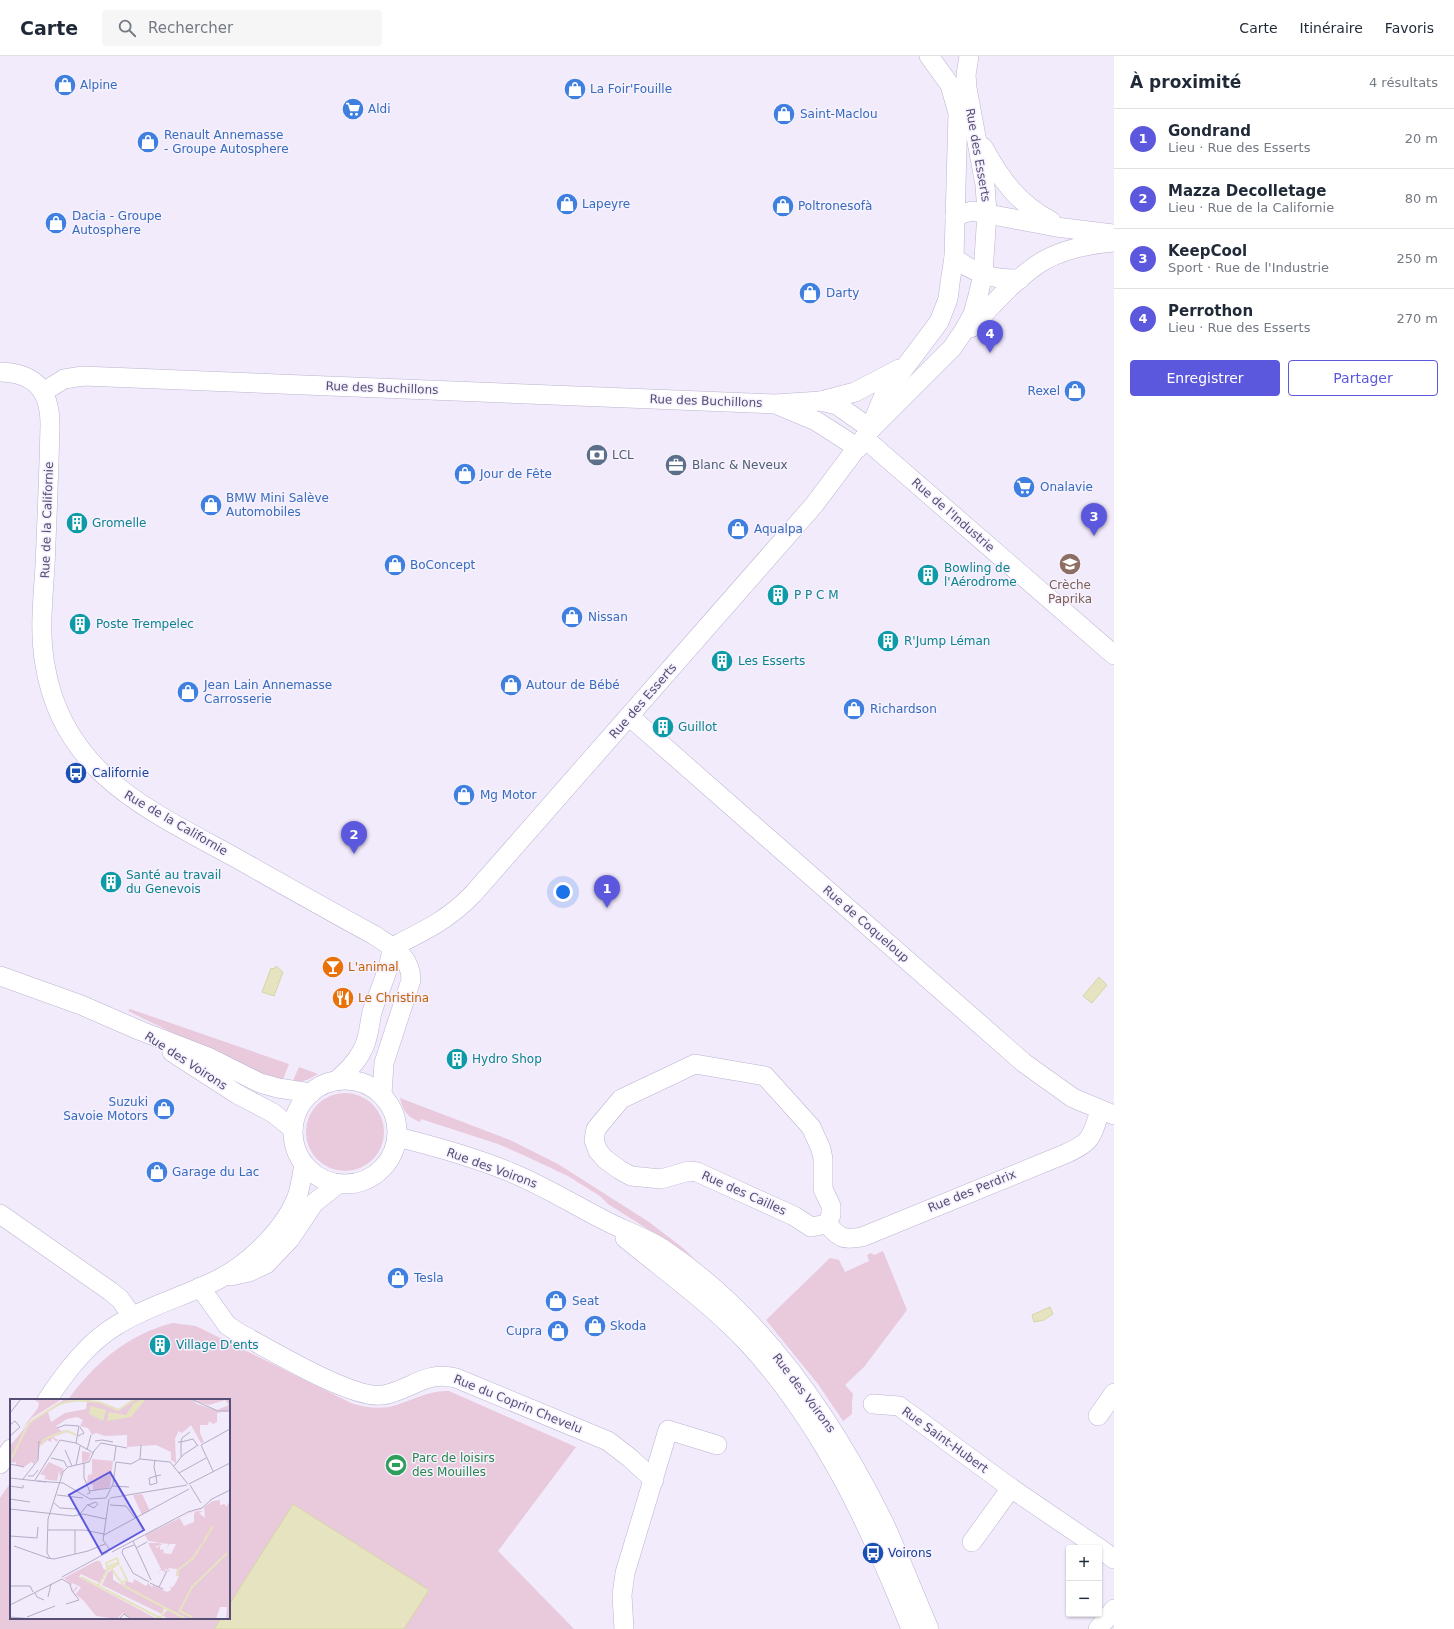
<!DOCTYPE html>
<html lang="fr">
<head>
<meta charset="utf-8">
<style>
	:root { --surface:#fff; --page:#f6f6f7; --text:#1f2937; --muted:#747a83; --line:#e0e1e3; --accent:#5c58de }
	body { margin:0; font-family:"DejaVu Sans",sans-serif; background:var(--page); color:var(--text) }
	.controls { position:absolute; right:12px; bottom:12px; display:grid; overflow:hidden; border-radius:4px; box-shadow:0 1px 3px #0004 }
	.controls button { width:36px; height:36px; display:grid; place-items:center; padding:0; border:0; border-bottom:1px solid var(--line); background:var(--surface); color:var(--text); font:20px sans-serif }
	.you { position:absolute; left:563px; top:836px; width:14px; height:14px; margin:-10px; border:3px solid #fff; border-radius:50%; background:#1a73e8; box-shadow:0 0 0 6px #1a73e833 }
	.badge { display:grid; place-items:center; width:26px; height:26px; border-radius:50%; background:var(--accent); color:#fff; font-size:13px; font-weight:700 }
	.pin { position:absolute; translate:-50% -33px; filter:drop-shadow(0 1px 2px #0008) }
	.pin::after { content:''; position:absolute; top:21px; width:14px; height:12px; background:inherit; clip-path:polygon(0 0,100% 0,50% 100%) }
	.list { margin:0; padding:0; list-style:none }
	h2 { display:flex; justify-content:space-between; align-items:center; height:52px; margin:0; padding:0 16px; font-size:17px }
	h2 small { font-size:13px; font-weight:400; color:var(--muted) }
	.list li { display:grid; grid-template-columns:26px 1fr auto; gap:12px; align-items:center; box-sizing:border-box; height:60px; padding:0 16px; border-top:1px solid var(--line) }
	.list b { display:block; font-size:15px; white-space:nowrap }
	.list p { margin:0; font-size:13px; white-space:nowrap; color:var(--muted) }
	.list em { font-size:13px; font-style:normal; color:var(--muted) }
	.actions { display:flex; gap:8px; padding:12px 16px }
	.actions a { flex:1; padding:9px 0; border:1px solid var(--accent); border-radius:4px; text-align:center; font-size:14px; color:var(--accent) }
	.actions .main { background:var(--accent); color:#fff }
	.icon { flex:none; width:22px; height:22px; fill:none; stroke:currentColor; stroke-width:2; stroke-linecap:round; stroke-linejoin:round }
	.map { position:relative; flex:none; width:1114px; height:1573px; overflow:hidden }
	header { display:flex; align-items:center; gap:24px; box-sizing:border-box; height:56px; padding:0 20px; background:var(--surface); border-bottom:1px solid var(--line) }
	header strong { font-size:19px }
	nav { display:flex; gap:22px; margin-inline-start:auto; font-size:14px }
	.search { width:280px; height:36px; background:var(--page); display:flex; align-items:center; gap:10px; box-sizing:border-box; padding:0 14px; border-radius:4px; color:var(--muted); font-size:15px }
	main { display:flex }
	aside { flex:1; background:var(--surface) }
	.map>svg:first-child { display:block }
	.green { fill:#e9c9dc }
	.water { fill:#e5e3c0; stroke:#d6d5a6 }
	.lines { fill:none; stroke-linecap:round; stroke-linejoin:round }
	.minor-casing { stroke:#bbb3d0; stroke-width:20 }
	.minor { stroke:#fff; stroke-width:19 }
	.labels { text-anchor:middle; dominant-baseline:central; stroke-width:3; stroke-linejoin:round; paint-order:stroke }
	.shop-label { font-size:12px; fill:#366cbe; stroke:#f7f1fe; text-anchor:start }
	.street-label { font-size:12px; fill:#554f76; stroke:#f7f1fe }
	.service-label { font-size:12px; fill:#4e5e75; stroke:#f7f1fe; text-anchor:start }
	.culture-label { font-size:12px; fill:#0d838f; stroke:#f7f1fe; text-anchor:start }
	.education-label { font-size:12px; fill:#785e54; stroke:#f7f1fe }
	.transit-label { font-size:12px; fill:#164399; stroke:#f7f1fe; text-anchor:start }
	.food-label { font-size:12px; fill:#c56008; stroke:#f7f1fe; text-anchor:start }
	.leisure-label { font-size:12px; fill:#27864d; stroke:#f7f1fe; text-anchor:start }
	.inset-river { fill:none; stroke:#e5e3c0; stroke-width:2 }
	.inset-road { fill:none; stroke:#b3adc6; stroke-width:1 }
	.view { fill:#5c58de; fill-opacity:0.15; stroke:#5c58de; stroke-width:2 }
	.inset-edge { fill:none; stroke:#554f76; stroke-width:2 }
</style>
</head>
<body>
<header>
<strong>Carte</strong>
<div class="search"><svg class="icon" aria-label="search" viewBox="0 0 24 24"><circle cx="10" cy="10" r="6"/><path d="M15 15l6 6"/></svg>Rechercher</div>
<nav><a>Carte</a><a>Itinéraire</a><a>Favoris</a></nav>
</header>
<main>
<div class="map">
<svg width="1114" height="1573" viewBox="0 0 1114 1573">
	<rect width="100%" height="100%" fill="#f2ebfc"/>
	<g class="green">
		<path d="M130,953L289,1008L282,1026L259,1019L128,955Z"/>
		<path d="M299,1011L318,1018L307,1024L292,1027Z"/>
		<circle cx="345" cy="1076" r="39"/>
		<path d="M400,1042L510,1084L558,1108L649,1166L683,1192L762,1268L657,1179L608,1148L600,1140L568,1120L523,1099L498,1088L421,1063L420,1066C407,1061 403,1055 400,1042Z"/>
		<path d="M883,1195L907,1254L864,1311L845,1329L853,1338L852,1346V1358L843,1365L818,1328L766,1264L830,1202L839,1204L845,1216L869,1205L867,1199L871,1197L874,1199Z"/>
		<path d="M173,1267L196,1270L351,1347C363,1351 376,1353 389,1351C410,1346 428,1334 449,1335L576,1391L498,1495L574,1573H0V1442L11,1426V1562H229V1344H68C93,1308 130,1277 173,1267Z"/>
	</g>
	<g class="water">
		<path d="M276,910L283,916L274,940L262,936L271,912L274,913Z"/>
		<path d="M1099,921L1107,929L1092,947L1083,940Z"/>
		<path d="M1050,1251L1053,1258L1044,1264L1034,1266L1032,1259Z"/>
		<path d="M293,1448L429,1534L404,1573H214L221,1562H229V1549Z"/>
	</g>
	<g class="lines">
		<g class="minor-casing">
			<g id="minor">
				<path d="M983,91C1000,122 1018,148 1051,165"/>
				<path d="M955,160L972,155L1056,171L1114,178"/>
				<path d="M954,201C972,217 996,224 1020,223"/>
				<path d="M971,272C990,251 1019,219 1043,205C1064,193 1090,188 1114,186"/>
				<path d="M0,316C36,317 50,335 50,369C49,416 47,463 45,510C43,543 39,576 45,609C63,718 149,754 236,802C282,828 328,854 374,879C392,891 411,900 411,924L384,1007L382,1039"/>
				<path d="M43,336L64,323L83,320L775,348L821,345L837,349L871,373"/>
				<path d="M821,345L855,336L899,313"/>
				<path d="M780,350L816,365L858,392"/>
				<path d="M872,368L884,339L939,266L948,243L950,227L954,201L958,57L950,29L929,0"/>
				<path d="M864,382L1114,599"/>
				<path d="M629,660L1024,1007L1073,1042L1114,1059"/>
				<path d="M392,891C424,875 448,864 473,838L814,449L871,373L952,292L963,276L973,258L979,236L983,218L987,157L985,129L967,32L966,19L969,0"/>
				<path d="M0,920L81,949L141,975L208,1001L260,1027L278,1032L311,1037"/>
				<path d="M172,996L237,1038L273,1057L293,1073"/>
				<path d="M695,1008L765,1020L811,1071L821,1093L823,1103V1133L831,1150V1159L827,1168L811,1171L794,1160L697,1116L689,1115L661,1123L631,1120L620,1114L605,1103L598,1095L594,1084L596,1073L621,1043Z"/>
				<circle cx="345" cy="1076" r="52"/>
				<path d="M336,1025C346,1016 356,1007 362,995C369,983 369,969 372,956C379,934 390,914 392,891"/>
				<path d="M397,1081C434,1090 473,1101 510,1116C542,1129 571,1147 602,1163C622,1174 645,1181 663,1193C761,1258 833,1364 884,1467C900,1502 914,1538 929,1573"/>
				<path d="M0,1158L110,1235L120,1243L132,1260"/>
				<path d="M827,1168C840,1183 844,1184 862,1181L1065,1098C1092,1086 1091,1082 1100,1055"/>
				<path d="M625,1182C666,1216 710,1247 747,1286C824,1370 869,1469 911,1573"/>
				<path d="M231,1220L249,1216L266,1208L290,1183L314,1147L338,1128"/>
				<path d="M200,1231L227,1269L239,1277C269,1293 353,1344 383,1339C411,1334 426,1314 456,1322L608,1385L630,1402L654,1424"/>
				<path d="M47,1344C65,1317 88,1286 117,1269C149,1249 186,1240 219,1223C250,1207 287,1171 298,1138C301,1128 302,1118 304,1108"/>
				<path d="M873,1348L899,1350L1011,1432L1099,1492"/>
				<path d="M1098,1360L1114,1337"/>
				<path d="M0,1408L11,1393"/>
				<path d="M972,1486L1011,1432"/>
				<path d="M1099,1492L1114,1503"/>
				<path d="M624,1573L622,1539L625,1517L668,1374L717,1389"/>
				<path d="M1098,1573L1114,1553"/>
			</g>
		</g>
		<use href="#minor" class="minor"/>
	</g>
	<defs>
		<g id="shop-disc" transform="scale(1.15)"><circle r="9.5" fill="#3f7fe0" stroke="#f7f1fe"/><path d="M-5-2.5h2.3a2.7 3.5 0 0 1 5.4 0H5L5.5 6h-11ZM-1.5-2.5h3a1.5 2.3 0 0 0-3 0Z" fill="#fff"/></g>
		<g id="supermarket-disc" transform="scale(1.15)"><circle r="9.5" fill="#3f7fe0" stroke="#f7f1fe"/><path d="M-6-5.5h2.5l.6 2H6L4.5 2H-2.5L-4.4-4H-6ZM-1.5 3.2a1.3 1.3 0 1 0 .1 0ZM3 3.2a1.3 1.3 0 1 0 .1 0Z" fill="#fff"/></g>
		<g id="bank-disc" transform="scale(1.15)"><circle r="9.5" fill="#5c6f8a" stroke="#f7f1fe"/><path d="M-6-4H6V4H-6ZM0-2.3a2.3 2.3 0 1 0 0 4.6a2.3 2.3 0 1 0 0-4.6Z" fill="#fff"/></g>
		<g id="office-disc" transform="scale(1.15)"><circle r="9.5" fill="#5c6f8a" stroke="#f7f1fe"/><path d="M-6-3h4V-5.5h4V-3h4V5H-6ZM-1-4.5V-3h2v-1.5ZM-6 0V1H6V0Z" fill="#fff"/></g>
		<g id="building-disc" transform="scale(1.15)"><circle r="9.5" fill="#0f9aa8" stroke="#f7f1fe"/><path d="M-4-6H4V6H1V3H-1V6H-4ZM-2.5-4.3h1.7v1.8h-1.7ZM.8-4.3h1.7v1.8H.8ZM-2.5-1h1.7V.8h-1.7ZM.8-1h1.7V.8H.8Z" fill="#fff"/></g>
		<g id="school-disc" transform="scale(1.15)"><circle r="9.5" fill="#8d6e63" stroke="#f7f1fe"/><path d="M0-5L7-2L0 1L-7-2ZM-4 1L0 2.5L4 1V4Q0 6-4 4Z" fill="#fff"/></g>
		<g id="bus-disc" transform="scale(1.15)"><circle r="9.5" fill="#1a4fb4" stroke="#f7f1fe"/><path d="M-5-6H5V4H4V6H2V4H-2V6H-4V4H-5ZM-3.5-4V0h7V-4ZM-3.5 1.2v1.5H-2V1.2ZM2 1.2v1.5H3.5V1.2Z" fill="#fff"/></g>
		<g id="bar-disc" transform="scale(1.15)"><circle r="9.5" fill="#e8710a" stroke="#f7f1fe"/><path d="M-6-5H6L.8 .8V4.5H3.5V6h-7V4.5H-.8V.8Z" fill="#fff"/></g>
		<g id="restaurant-disc" transform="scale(1.15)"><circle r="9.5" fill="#e8710a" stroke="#f7f1fe"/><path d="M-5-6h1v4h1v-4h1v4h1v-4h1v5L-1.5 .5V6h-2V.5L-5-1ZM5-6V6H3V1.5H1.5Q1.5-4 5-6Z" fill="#fff"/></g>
		<g id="stadium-disc" transform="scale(1.15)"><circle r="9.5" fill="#2e9e5b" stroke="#f7f1fe"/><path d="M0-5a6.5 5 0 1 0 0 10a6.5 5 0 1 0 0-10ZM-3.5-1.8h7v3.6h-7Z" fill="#fff"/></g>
	</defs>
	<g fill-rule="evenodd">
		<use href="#shop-disc" x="65" y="29"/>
		<use href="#shop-disc" x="575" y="33"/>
		<use href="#supermarket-disc" x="353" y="53"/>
		<use href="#shop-disc" x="784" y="58"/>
		<use href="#shop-disc" x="148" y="86"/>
		<use href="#shop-disc" x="567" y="148"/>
		<use href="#shop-disc" x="783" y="150"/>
		<use href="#shop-disc" x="56" y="167"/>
		<use href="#shop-disc" x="810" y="237"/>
		<use href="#shop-disc" x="1075" y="335"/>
		<use href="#bank-disc" x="597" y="399"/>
		<use href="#office-disc" x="676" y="409"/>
		<use href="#shop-disc" x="465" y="418"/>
		<use href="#supermarket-disc" x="1024" y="431"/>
		<use href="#shop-disc" x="211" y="449"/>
		<use href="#building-disc" x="77" y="467"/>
		<use href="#shop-disc" x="738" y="473"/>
		<use href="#school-disc" x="1070" y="508"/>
		<use href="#shop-disc" x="395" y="509"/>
		<use href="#building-disc" x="928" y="519"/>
		<use href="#building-disc" x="778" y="539"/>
		<use href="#shop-disc" x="572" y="561"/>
		<use href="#building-disc" x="80" y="568"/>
		<use href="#building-disc" x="888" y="585"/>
		<use href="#building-disc" x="722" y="605"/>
		<use href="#shop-disc" x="511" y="629"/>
		<use href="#shop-disc" x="188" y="636"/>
		<use href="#shop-disc" x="854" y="653"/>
		<use href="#building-disc" x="663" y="671"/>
		<use href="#bus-disc" x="76" y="717"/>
		<use href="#shop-disc" x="464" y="739"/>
		<use href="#building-disc" x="111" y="826"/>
		<use href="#bar-disc" x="333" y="911"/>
		<use href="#restaurant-disc" x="343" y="942"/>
		<use href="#building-disc" x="457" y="1003"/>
		<use href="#shop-disc" x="164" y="1053"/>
		<use href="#shop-disc" x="157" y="1116"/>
		<use href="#shop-disc" x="398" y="1222"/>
		<use href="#shop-disc" x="556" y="1245"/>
		<use href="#shop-disc" x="595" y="1270"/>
		<use href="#shop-disc" x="558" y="1275"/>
		<use href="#building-disc" x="160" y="1289"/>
		<use href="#stadium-disc" x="396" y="1409"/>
		<use href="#bus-disc" x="873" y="1497"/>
	</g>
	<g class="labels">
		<g class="shop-label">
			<text x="80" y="29">Alpine</text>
			<text x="590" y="33">La Foir'Fouille</text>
			<text x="368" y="53">Aldi</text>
			<text x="800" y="58">Saint-Maclou</text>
			<text x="164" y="79">Renault Annemasse<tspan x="164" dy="14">- Groupe Autosphere</tspan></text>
			<text x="582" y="148">Lapeyre</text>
			<text x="798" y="150">Poltronesofà</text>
			<text x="72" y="160">Dacia - Groupe<tspan x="72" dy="14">Autosphere</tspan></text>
			<text x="826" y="237">Darty</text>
			<text x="1060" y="335" text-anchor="end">Rexel</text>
			<text x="480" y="418">Jour de Fête</text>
			<text x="1040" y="431">Onalavie</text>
			<text x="226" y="442">BMW Mini Salève<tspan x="226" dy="14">Automobiles</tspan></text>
			<text x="754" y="473">Aqualpa</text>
			<text x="410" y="509">BoConcept</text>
			<text x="588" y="561">Nissan</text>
			<text x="204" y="629">Jean Lain Annemasse<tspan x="204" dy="14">Carrosserie</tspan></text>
			<text x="526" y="629">Autour de Bébé</text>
			<text x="870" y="653">Richardson</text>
			<text x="480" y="739">Mg Motor</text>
			<text x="148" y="1046" text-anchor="end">Suzuki<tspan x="148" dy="14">Savoie Motors</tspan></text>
			<text x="172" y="1116">Garage du Lac</text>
			<text x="414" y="1222">Tesla</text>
			<text x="572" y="1245">Seat</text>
			<text x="610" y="1270">Skoda</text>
			<text x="542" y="1275" text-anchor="end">Cupra</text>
		</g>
		<g class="street-label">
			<text transform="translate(978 99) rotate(80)">Rue des Esserts</text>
			<text transform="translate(382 332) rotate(2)">Rue des Buchillons</text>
			<text transform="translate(706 345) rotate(2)">Rue des Buchillons</text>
			<text transform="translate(953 459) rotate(41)">Rue de l'Industrie</text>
			<text transform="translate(47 464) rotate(-88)">Rue de la Californie</text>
			<text transform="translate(643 645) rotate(-49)">Rue des Esserts</text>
			<text transform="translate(176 767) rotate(30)">Rue de la Californie</text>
			<text transform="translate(866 868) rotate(41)">Rue de Coqueloup</text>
			<text transform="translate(186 1005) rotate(33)">Rue des Voirons</text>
			<text transform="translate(492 1112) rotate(20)">Rue des Voirons</text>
			<text transform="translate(972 1135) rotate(-22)">Rue des Perdrix</text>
			<text transform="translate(744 1137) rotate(24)">Rue des Cailles</text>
			<text transform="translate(804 1337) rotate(53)">Rue des Voirons</text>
			<text transform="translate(518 1348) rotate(22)">Rue du Coprin Chevelu</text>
			<text transform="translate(945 1384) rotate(36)">Rue Saint-Hubert</text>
		</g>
		<g class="service-label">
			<text x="612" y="399">LCL</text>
			<text x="692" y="409">Blanc &amp; Neveux</text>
		</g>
		<g class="culture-label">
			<text x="92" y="467">Gromelle</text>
			<text x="944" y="512">Bowling de<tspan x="944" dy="14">l'Aérodrome</tspan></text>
			<text x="794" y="539">P P C M</text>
			<text x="96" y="568">Poste Trempelec</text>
			<text x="904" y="585">R'Jump Léman</text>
			<text x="738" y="605">Les Esserts</text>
			<text x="678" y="671">Guillot</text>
			<text x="126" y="819">Santé au travail<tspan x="126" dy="14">du Genevois</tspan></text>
			<text x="472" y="1003">Hydro Shop</text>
			<text x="176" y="1289">Village D'ents</text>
		</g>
		<g class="education-label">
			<text x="1070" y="529">Crèche<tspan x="1070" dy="14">Paprika</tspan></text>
		</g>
		<g class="transit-label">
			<text x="92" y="717">Californie</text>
			<text x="888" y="1497">Voirons</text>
		</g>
		<g class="food-label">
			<text x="348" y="911">L'animal</text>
			<text x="358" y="942">Le Christina</text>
		</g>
		<g class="leisure-label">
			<text x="412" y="1402">Parc de loisirs<tspan x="412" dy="14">des Mouilles</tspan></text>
		</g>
	</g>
	<g transform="translate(10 1343)">
		<rect width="220" height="220" fill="#f2ebfc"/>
		<path d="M24,0H52L22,19L11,31L28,9L29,4ZM55,0H81L80,3H91L109,10L123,0H181L187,5L212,13L207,14V23L203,25L199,22L198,26H190V34L194,43L191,44L181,26L172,34L169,32L165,39L166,64L161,61V53L146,46L117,48V36L95,37L86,34L82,36L78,29L70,27L73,21L67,18L57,20L46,27L51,32L58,31L67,37L57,33L43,38L48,41L47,43L42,39L41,43L37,41L31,47L30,45L28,59L24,65L21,63L14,68L6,66V63L0,64V47L18,25ZM68,2L77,3L76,10L55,14L41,23L38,13L51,5ZM197,0H220V11L215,13L207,11L219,6L215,1L199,6L184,2ZM72,52L81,54L78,62L72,64ZM82,60L103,62L100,88L83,92V86L77,84L78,76L82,75ZM39,63L54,70L50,78L49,72L47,82L34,80L36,77L30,75ZM132,95L140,112L132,116L123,96ZM210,101V106L215,105L216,108L220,102V220H216L217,208H210L206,220H178L114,187L116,182L123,184L124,180L136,187L138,184L142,188L143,186L157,193L161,191L160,187L162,189L165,185L169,177H166L167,170L158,169L160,173L154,169L156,172L151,180L155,173L151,171L146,175L151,170L138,144H150L152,146L146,147V149L150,147V151L154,150L153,154L161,155L166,145H159L157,151L158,145L138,142L135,136L188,110L192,111H187L170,119L174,127L184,123V114L187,112H193L189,114L195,119L194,108L203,102ZM86,162H90L94,171L97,170L90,184L71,175L69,178L147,220H122L113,214L107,220L86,217L73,201L66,196L62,191V187L63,192L67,187L68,188L64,193L66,195L71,188L62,184V186L54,179ZM103,171V181L154,209L152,215L92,186L98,173ZM157,211L160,212L174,220H157L153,216Z" fill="#e9c9dc" fill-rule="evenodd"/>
		<path d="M131,0H136L121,18L97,22L99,13L116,16L123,5ZM80,7L96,11L93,22L79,15Z" fill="#e5e3c0"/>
		<path class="inset-river" d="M31,46L35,40L49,34L58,32L66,36M0,62L19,24L47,6L63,1L89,3L108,11L125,0M193,144L203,127M110,167L117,181L111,184M97,168L109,163M101,169L114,187L176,220M167,177L168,171L183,159L192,145M71,178L152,220M87,186L90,185L97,171H98L96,164L107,159L109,165L97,171M170,212L182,218M169,213L182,188L217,154M148,218L152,217L154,209"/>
		<path class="inset-road" d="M181,0L208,12H220M0,14L11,0M47,29L55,26L69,27L66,44M0,37L10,28L5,22L1,25M68,37L74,34L70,28M85,42L92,41L103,43M168,43H171L172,39L180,33M55,51L62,67M77,51L81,36M84,52L91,44L117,49M171,58V43L183,40L188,47M41,59L54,62L57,68M130,60L131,46M145,61L144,68L146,77L147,84L140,86L139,79H140L146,77L151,76M104,62L106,47M106,63L121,65L130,60L160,63L178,85M74,64V79L78,88L80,94L77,95M0,65L14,68M66,66L70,47M164,67L173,56L188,46M203,72L191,46L220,30M169,74L196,59M18,77H23L28,71M0,79L36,83M13,80L28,61L29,42M25,81L50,41L66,44L82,53M28,82L53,84L80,100L96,99M179,85L220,64M180,86L191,104M0,87L13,89V86M102,87L119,88M79,92L100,89M47,96L73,99M96,99L103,85L106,63M100,99L177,86M0,100L20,103M99,100L93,141L100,151M200,101L220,91M86,103L88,105L84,109L78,106ZM44,104L50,109L66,110M100,106L116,107L125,119M0,110L63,117L73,115L96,120M70,115L78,105M38,131H74L94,135M65,131V155M94,136L179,90M0,137L27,139L28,128M123,142L141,181M124,146L113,150L112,154L123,174L139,183M4,147L38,159M126,149L137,143M102,153L178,113L192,109L201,101M37,159L44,160L78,152L95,145M40,159L37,154L38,120L53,73L58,68L79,63L84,52L82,55M52,178L98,153M52,180L60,185L62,192L69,201L56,205M140,184L153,190M0,187H20L23,193M149,188L157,172M25,194L27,198L34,201M38,198L41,185M0,206L52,180M0,218L23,220M17,218L45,207M109,220L114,215L121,220"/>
		<path class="view" d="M100,73L134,131L92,155L59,96Z"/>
		<rect width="220" height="220" class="inset-edge"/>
	</g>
</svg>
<div class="controls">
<button>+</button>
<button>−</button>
</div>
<div class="you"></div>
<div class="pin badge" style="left:607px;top:852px">1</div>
<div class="pin badge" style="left:354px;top:798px">2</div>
<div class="pin badge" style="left:1094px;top:480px">3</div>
<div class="pin badge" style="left:990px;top:297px">4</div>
</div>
<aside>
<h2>À proximité<small>4 résultats</small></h2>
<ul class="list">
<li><span class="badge">1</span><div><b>Gondrand</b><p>Lieu · Rue des Esserts</p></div><em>20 m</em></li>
<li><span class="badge">2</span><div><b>Mazza Decolletage</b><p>Lieu · Rue de la Californie</p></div><em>80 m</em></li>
<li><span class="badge">3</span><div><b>KeepCool</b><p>Sport · Rue de l'Industrie</p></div><em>250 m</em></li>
<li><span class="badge">4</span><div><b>Perrothon</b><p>Lieu · Rue des Esserts</p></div><em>270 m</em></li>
</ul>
<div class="actions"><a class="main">Enregistrer</a><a>Partager</a></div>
</aside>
</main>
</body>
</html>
